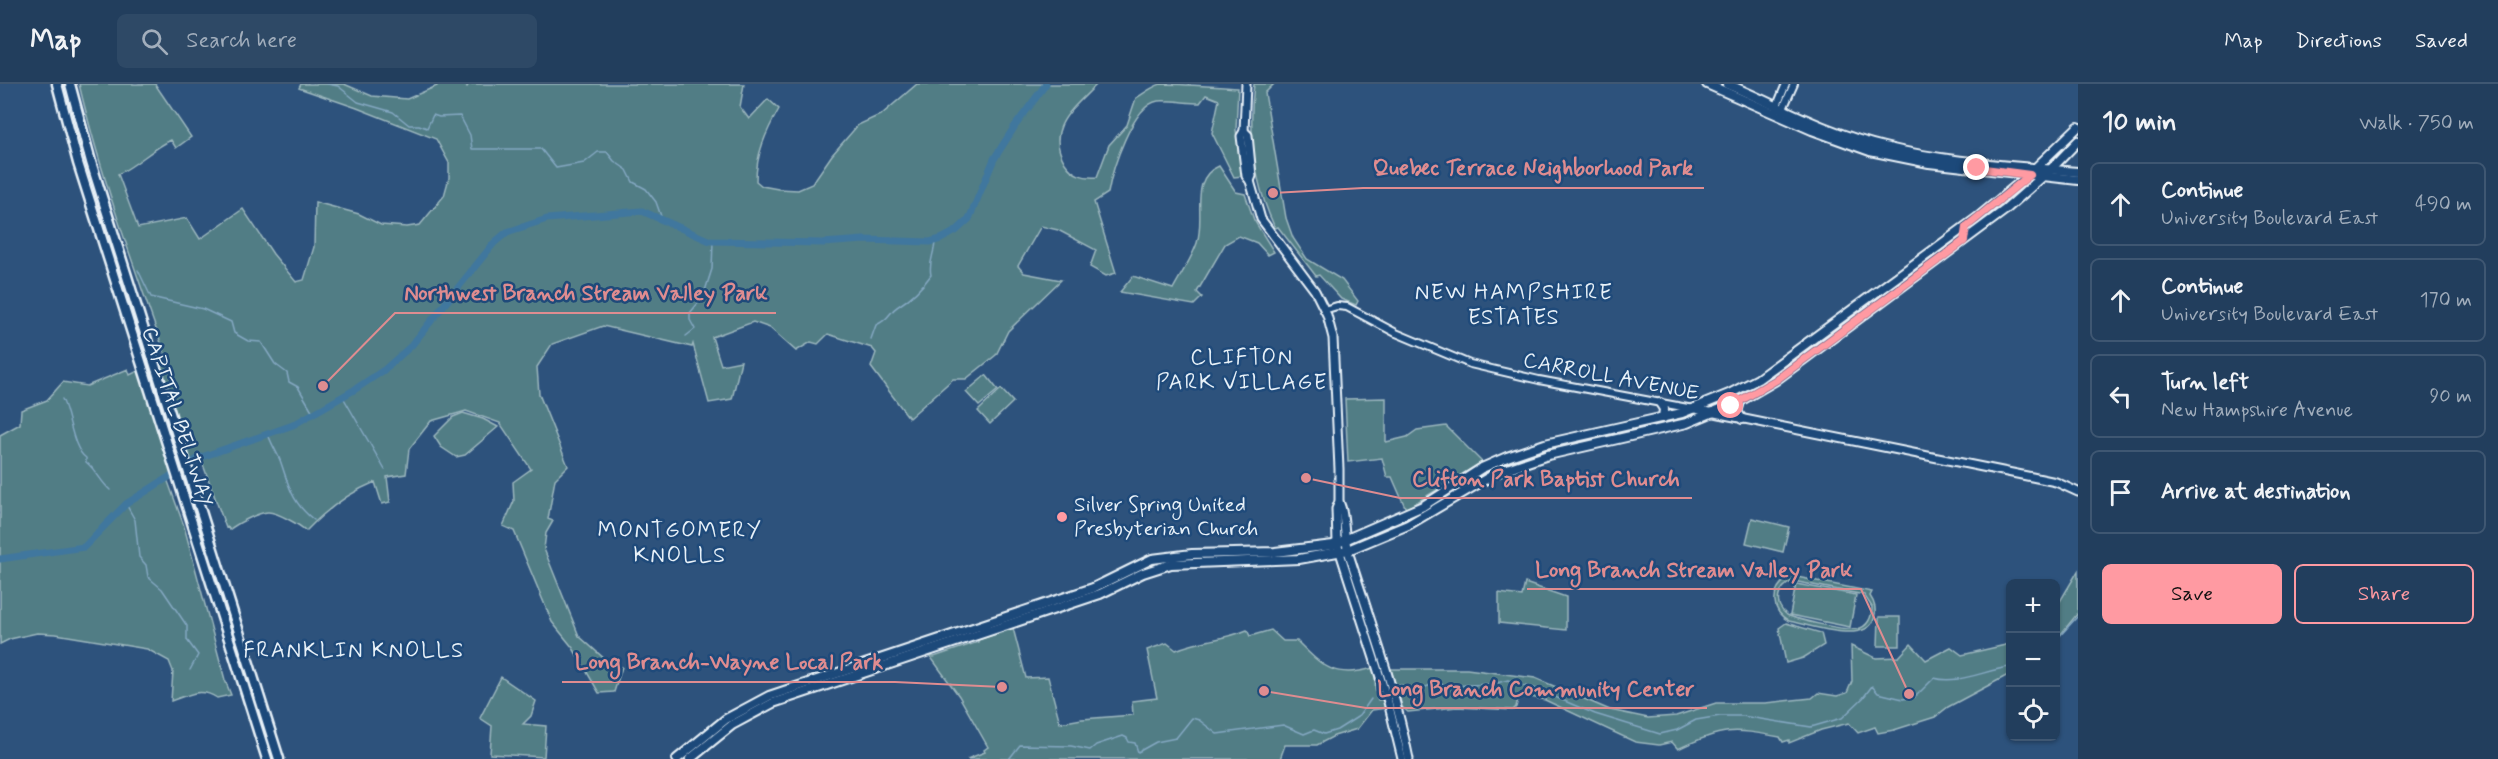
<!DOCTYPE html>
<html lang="en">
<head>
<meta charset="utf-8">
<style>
	:root { --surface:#223e5d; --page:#2e4966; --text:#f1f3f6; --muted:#a2aebc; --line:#3f5772; --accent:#ff9aa2 }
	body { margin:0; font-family:Mynerve,sans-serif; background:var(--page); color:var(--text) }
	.controls { position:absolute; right:18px; bottom:18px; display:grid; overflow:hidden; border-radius:9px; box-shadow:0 2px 4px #0004 }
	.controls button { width:54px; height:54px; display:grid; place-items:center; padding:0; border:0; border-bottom:2px solid var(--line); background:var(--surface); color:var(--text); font:30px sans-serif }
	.stop { position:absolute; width:18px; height:18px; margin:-14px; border:4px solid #ff9aa2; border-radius:50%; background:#fff }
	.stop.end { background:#ff9aa2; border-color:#fff; box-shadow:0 2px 6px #0008 }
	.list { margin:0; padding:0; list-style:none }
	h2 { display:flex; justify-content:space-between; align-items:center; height:78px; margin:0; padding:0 24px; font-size:26px }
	h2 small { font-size:20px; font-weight:400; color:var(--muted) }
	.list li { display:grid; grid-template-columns:39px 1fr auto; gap:18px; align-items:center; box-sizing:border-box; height:84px; margin:0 12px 12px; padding:0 12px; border:2px solid var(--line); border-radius:9px }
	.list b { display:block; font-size:22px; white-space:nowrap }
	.list p { margin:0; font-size:20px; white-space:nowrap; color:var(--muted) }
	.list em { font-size:20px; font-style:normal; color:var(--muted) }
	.actions { display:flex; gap:12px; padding:18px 24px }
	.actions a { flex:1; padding:14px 0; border:2px solid var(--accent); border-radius:9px; text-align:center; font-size:21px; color:var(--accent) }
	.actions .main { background:var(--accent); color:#111 }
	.icon { flex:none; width:33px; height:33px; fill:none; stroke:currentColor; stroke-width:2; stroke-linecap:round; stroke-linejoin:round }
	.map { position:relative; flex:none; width:2078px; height:675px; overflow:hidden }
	header { display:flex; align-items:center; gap:36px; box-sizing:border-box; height:84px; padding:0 30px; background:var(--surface); border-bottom:2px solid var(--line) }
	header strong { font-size:28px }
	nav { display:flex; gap:33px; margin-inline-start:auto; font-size:21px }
	.search { width:420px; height:54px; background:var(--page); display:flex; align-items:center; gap:15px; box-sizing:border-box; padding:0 21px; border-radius:9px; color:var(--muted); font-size:22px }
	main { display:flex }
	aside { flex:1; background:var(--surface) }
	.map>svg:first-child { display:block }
	.green { fill:#517d85; stroke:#9cb7be; stroke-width:1.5; fill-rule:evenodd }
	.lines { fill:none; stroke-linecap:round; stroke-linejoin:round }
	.stream { stroke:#84a8c2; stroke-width:1.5 }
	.river { stroke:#41779e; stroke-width:7 }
	.tertiary-casing { stroke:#e8f1f8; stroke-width:10 }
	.secondary-casing { stroke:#e8f1f8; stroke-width:11 }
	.primary-casing { stroke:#e8f1f8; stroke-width:12 }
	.motorway-casing { stroke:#e8f1f8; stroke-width:13 }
	.tertiary { stroke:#1f4a7a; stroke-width:6 }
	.secondary { stroke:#1f4a7a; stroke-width:7 }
	.primary { stroke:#1f4a7a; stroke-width:8 }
	.motorway { stroke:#1f4a7a; stroke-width:8 }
	.route { stroke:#ff9aa2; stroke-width:8 }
	.poi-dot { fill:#ff9aa2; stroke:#1f4a7a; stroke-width:2 }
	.labels { text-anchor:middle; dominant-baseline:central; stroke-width:5; stroke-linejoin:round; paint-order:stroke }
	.street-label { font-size:21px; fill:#e8f1f8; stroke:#1f4a7a }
	.poi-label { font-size:21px; fill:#e8f1f8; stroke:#1f4a7a; text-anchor:start }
	.neighbourhood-label { font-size:22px; letter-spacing:1.5px; fill:#e8f1f8; stroke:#1f4a7a }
	.leader { fill:none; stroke:#df8c90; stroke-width:2 }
	.callout-dot { fill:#df8c90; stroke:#1f4a7a; stroke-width:2 }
	.callout-label { font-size:22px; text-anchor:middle; font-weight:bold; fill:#df8c90; stroke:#1f4a7a; stroke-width:5; stroke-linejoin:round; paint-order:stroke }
</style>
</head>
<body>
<header>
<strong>Map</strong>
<div class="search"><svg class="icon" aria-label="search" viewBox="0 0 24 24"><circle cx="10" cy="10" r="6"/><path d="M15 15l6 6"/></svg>Search here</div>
<nav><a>Map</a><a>Directions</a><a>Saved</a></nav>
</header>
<main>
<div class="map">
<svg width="2078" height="675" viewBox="0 0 2078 675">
	<rect width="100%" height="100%" fill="#2d527c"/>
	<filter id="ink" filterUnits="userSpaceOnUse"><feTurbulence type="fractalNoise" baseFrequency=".0167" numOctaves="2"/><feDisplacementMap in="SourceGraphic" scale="12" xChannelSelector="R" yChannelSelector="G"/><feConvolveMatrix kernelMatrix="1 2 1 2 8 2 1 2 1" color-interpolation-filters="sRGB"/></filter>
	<g filter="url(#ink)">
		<g class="green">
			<path d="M79,0H155L191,53L176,64L171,56C152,65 137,81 118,90L138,144L187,134L200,155L243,125L273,170L296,198L304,196L314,163L315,118L359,130L381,141L407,143L420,141L444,112L449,94V79L436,55L357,24L299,4L301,0H344L372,12L407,15L437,2V0H463L467,3L469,0H744L740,23L749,35L768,15L779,25C766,48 756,70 756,97L762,102L778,105L798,106L812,100L832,71L858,41L882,30L917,0H1097C1074,24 1044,44 1065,79C1073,91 1083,94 1097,93L1109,61L1127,41L1136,14C1143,10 1153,2 1161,0C1182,0 1216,3 1238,4L1236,46L1242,92L1234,93L1212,49L1219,16L1206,11L1200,19C1187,19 1171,16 1158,17C1132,21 1112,86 1108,109L1094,118L1116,189L1106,192L1090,183L1096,166L1058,146L1041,142L1018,182L1024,189L1061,196L1008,247L996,271L966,295H953L909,334L871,283L876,269L872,264L828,250L818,260L811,258L796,267L770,244L753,238L712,253L721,281L741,277L732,315L709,319L693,260L692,263L603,242L552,260L537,283L539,310L568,382L555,395L548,435L553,437L546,449L544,465L579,552L606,576L622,583L614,608L599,609L573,564L552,538L514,447L503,442L514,417L513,398L531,385L500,339L466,327L431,337L409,365L406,390L387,393L390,418L382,420L375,398C348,409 326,426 306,447C300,441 277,428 268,428C259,428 236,440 229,446L228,443L226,444L201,375L166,392L184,442L225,596L231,611L217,614C201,603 188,611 171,617L173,587L169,577L147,565L56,550L37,549L10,555L0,560V351L20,340L21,326L47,316L63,298L87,302L128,285L130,291L166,273C134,183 101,93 79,0Z"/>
			<path d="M1254,0H1274L1265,9L1286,134L1293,154L1307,175L1342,196L1358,217L1356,221L1341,215L1319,191L1316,192L1278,143L1275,144C1254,99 1248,49 1254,0Z"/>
			<path d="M1219,82L1236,108L1245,110L1254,136L1274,168L1268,171L1257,159L1239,152L1225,160L1197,208L1202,213L1194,221L1120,208L1133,192L1173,205C1181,190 1192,174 1197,159C1206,132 1188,95 1219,82Z"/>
			<path d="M986,291L998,306L979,322L966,308Z"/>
			<path d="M1001,305L1013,318L990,340L978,327Z"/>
			<path d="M1386,314V358L1407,353L1417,346L1446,342L1482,378L1406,425L1392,393H1387L1382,374L1348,378L1345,315Z"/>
			<path d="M463,329L483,335L498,343L465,371L456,373L441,363L434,352L453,333Z"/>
			<path d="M1752,434L1789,443L1783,468L1746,459Z"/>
			<path d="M2078,487V529L2056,556V524Z"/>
			<path d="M1787,491L1872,508L1870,512C1875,519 1877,526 1874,535C1866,561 1809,541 1789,537C1771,527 1770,506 1787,495ZM1793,497L1864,511L1872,523C1872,533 1868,543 1857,545C1847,547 1797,536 1787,531C1773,520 1777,504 1793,497Z"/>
			<path d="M1525,499L1566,513V546L1499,539V509L1522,512Z"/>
			<path d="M1796,500L1856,511L1850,543L1790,531Z"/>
			<path d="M1879,533H1900V562H1878Z"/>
			<path d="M1786,539L1821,549L1824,561L1803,574L1786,579L1779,544Z"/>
			<path d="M1013,544L1026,594L1048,593L1060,639L1082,635L1133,631L1132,617L1157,614L1147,566L1167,559L1176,566C1200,556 1224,556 1247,546L1250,552L1271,546L1283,557H1297C1323,583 1334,595 1373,584C1377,595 1373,605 1378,616L1384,615L1386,624L1372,626L1357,645L1334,652L1317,661H1285L1280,675H967L985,668L984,666L988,663L959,612L930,572L934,573L978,558V556Z"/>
			<path d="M1911,560L1926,576L1951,563L1962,571L2010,560V590L1948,623L1935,633L1894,646L1878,649L1875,643L1858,649L1849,639L1821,646L1789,659V656L1783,658L1780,653C1732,644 1722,644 1678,665L1672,658L1659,661L1635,658L1545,616L1521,611H1519L1516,623L1513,626L1457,623L1408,628L1402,623L1399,611L1404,608L1402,601L1396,602L1391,585H1467L1535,594L1610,626L1648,634L1676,632L1716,619H1765L1812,614L1818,609L1837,612L1847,609L1852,597L1851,562L1876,574L1899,573Z"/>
			<path d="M501,593L536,617L531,632L523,640L546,642L544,673L490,670L492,642L480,634Z"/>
		</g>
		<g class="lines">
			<g class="stream">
				<path d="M327,0L338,2L358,18L393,28L409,41H419L427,44L433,31L439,33L460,32L470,51L472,65H541L556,84L584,79L598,68H607L614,77L627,86L633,98L646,105L656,118L662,135"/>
				<path d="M138,186L151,213L203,225L231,238L234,249L248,257L261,258L275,280L287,289L289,298L298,303L314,330"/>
				<path d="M686,252L695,245L690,236V229L703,213L712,185L713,157"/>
				<path d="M871,255L876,241C890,235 889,228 897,223C911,214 922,204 931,191C928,178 935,169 935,157"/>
				<path d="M343,313L385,386"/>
				<path d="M62,315C70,330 72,364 86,374V378C97,387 100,397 110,406"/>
				<path d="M268,350C271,359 276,367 280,376C289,401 291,418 314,436"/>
				<path d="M126,420L135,436L139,473L146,481L148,493L162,505L187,542V556L198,571L190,586"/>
				<path d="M2056,556L2078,532"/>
				<path d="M1411,603L1419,605L1438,599L1448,602L1493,600L1508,596L1519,601L1534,604L1595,630L1660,650L1677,646L1696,636L1720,632H1742L1811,643L1842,634L1863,614L1872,602L1878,609L1903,615L1915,613L1934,594C1958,601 1985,586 2010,583"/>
				<path d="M1009,675L1020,661L1071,662L1090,666L1096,661L1123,652L1127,654L1129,658L1135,659L1138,668L1156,658L1176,654L1192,634L1199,636L1217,650L1283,641L1304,650L1314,646L1324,650L1337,646L1359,632L1371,615"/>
			</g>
			<path class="river" d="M0,475L84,463L126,420L199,374L293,341L354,306L384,286L411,262L494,159L507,148L547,135L642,127L710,157L823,159L864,156L930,158L941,155L956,147L969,135L994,75L1015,42L1046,0"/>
			<g class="tertiary-casing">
				<g id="tertiary">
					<path d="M1776,24L1786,0"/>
					<path d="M1782,27L1794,0"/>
					<path d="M1324,226L1337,222L1347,223L1396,249L1470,280L1539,296L1693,325"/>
				</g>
			</g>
			<g class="secondary-casing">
				<g id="secondary">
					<path d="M1246,0L1244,47L1241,52L1246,92L1250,97L1261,135L1315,207L1327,231L1333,254L1339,385V418L1336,425L1337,459L1388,618L1402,675"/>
					<path d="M1244,47L1248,51L1252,92L1250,97"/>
					<path d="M1695,325L2032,393L2056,398L2078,408"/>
					<path d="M1339,418C1346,430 1343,452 1348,467C1370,536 1395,604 1409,675"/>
				</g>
			</g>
			<g class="primary-casing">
				<g id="primary">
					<path d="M1707,0L1812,46L1870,67L1929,79L2078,96"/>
					<path d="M1727,0C1779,22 1829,50 1884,63C1943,78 2016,82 2078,88"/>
					<path d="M1740,318L1737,328L1742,335"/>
					<path d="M1660,319L1664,325L1663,334"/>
					<path d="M677,675L726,635L769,612L1093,504L1152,475L1192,470L1275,468L1333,461L1423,422L1482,384L1507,373L1545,360L1682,329L1729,310L1758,295L1977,134L2024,95L2078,43"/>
					<path d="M690,675L732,641L773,619L1100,510L1143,489L1171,480L1299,475L1348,466L1408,441L1498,388L1548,371L1687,339L1740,317L1776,296L2005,126L2050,86L2078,57"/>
				</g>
			</g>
			<g class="motorway-casing">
				<g id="motorway">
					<path d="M57,0L78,79L267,675"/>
					<path d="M70,0L91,78L279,675"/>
				</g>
			</g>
			<use href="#tertiary" class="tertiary"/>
			<use href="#secondary" class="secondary"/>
			<use href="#primary" class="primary"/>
			<use href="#motorway" class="motorway"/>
		</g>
	</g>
	<g class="lines" filter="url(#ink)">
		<path class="route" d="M1731,322L1776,296L1964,157L1966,143L2030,91L1977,84"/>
	</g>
	<circle class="poi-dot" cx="1062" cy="433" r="6"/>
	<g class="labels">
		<g class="street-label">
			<text transform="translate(1611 293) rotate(11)">CARROLL AVENUE</text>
			<text transform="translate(177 333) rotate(72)">CAPITAL BELTWAY</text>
		</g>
		<g class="poi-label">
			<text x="1074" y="421">Silver Spring United<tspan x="1074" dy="24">Presbyterian Church</tspan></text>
		</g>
		<g class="neighbourhood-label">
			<text x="1514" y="209">NEW HAMPSHIRE<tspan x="1514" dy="25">ESTATES</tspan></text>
			<text x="1242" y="274">CLIFTON<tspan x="1242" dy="25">PARK VILLAGE</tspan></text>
			<text x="680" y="447">MONTGOMERY<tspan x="680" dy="25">KNOLLS</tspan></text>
			<text x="354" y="567">FRANKLIN KNOLLS</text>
		</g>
	</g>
	<path class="leader" d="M1273 109L1363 104H1704M323 302L395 229H776M1306 394L1400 414H1692M1909 610L1861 505H1527M1002 603L895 598H562M1264 607L1366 624H1707"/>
	<g class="callout-dot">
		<circle cx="1273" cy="109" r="6"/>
		<circle cx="323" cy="302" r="6"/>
		<circle cx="1306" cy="394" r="6"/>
		<circle cx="1909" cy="610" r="6"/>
		<circle cx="1002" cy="603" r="6"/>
		<circle cx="1264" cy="607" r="6"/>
	</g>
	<g class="callout-label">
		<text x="1533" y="91">Quebec Terrace Neighborhood Park</text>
		<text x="586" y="216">Northwest Branch Stream Valley Park</text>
		<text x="1546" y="402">Clifton Park Baptist Church</text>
		<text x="1694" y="493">Long Branch Stream Valley Park</text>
		<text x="729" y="585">Long Branch-Wayne Local Park</text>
		<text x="1536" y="612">Long Branch Community Center</text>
	</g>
</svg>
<div class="controls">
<button>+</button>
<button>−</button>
<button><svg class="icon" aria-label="locate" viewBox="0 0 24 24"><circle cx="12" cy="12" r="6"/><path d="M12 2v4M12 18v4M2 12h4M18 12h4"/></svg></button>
</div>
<div class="stop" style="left:1731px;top:322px"></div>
<div class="stop end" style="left:1977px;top:84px"></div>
</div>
<aside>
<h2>10 min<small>Walk · 750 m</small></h2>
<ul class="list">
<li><svg class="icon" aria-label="ahead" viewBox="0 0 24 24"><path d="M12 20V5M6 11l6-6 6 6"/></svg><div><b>Continue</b><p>University Boulevard East</p></div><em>490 m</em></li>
<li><svg class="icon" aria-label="ahead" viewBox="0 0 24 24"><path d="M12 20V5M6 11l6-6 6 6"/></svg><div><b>Continue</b><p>University Boulevard East</p></div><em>170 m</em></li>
<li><svg class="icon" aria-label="left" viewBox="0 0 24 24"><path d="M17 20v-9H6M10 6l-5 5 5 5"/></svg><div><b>Turn left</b><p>New Hampshire Avenue</p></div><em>90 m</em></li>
<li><svg class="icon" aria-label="arrive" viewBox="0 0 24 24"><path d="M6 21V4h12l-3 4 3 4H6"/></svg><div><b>Arrive at destination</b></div></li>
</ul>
<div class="actions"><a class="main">Save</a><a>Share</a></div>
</aside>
</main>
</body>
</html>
